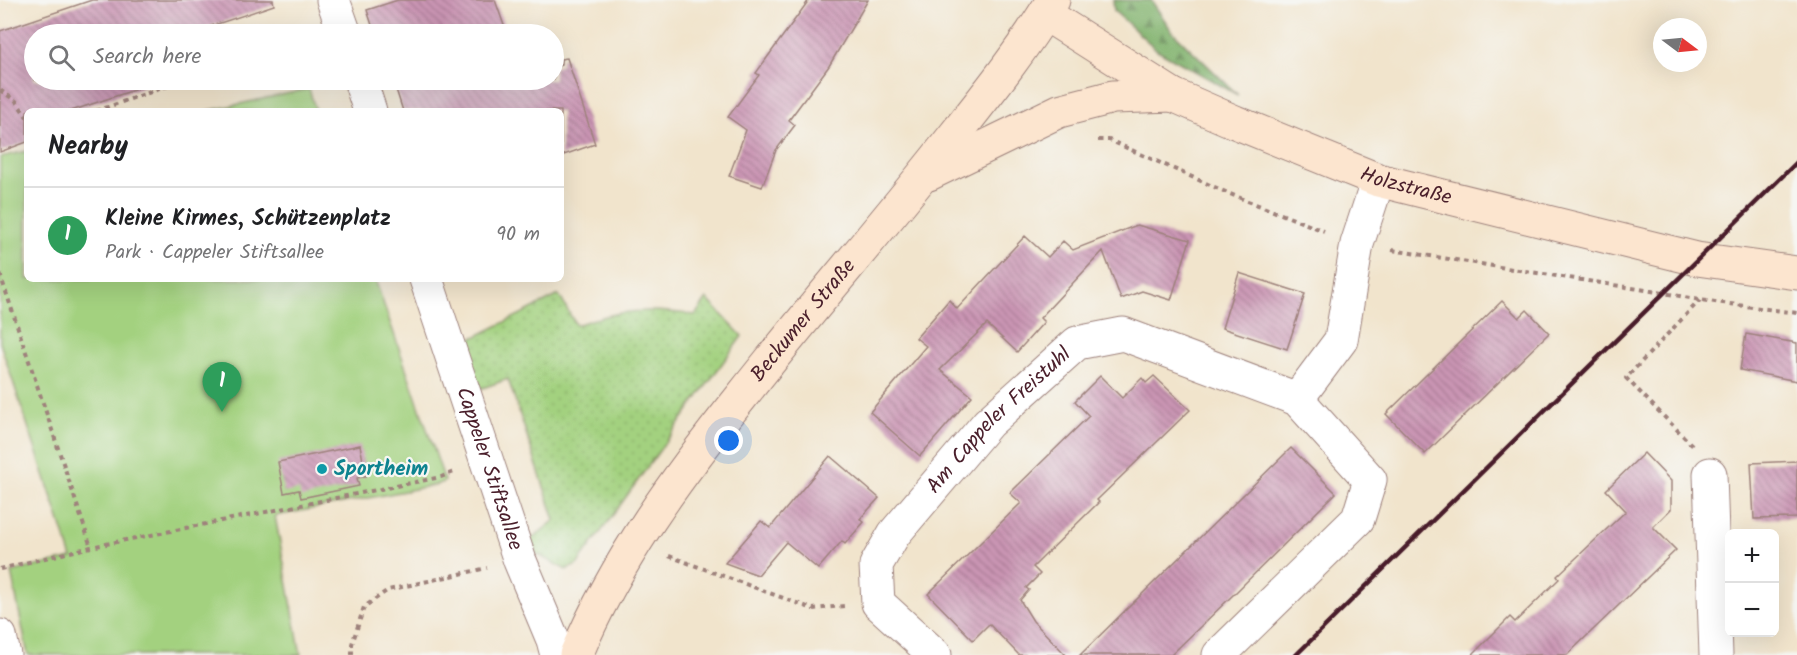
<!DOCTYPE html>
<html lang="en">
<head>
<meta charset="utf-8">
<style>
	:root { --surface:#fff; --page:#f6f6f6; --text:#202124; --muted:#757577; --line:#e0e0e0; --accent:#c8321e }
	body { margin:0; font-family:Kalam,sans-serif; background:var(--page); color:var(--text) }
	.controls { position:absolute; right:18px; bottom:18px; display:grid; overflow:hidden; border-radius:9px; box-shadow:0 6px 24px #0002 }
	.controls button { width:54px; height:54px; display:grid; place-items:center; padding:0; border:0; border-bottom:2px solid var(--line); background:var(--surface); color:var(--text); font:30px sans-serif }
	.compass { position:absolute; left:1653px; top:18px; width:54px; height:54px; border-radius:50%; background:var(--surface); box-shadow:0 6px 24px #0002; rotate:106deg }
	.you { position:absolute; left:729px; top:441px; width:21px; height:21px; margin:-15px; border:4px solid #fff; border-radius:50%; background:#1a73e8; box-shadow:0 0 0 9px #1a73e833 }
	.badge { display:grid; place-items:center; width:39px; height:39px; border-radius:50%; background:var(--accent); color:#fff; font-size:20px; font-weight:700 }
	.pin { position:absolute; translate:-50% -50px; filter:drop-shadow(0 2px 3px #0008) }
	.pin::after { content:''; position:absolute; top:32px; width:21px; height:18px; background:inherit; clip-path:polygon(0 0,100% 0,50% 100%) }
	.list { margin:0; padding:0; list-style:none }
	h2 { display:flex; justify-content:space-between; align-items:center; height:78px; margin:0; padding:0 24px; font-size:26px }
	h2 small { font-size:20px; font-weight:400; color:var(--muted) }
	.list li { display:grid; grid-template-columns:39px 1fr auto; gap:18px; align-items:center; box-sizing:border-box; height:96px; padding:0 24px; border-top:2px solid var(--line) }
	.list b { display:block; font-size:22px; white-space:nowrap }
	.list p { margin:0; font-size:20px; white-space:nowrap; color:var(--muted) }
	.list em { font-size:20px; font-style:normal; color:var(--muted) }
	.icon { flex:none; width:33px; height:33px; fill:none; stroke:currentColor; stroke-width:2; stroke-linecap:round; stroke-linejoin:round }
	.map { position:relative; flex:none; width:1797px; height:655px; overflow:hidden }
	.search { position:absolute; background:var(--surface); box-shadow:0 6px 24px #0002; left:24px; top:24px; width:540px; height:66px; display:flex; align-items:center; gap:15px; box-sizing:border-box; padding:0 21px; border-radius:33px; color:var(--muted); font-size:22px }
	.panel { position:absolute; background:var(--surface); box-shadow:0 6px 24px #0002; left:24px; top:108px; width:540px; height:174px; border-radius:9px }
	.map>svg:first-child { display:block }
	.grass { fill:url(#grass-dots); stroke:#767855; stroke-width:1.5 }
	.forest { fill:url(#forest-firs); stroke:#66694c; stroke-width:1.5 }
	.park { fill:#a3d17f; stroke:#767855; stroke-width:1.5 }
	.building { fill:url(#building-back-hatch) }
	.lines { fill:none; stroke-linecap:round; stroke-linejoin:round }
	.minor-casing { stroke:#9e827c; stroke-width:35 }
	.secondary-casing { stroke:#9e827c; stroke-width:35 }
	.path { stroke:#9e827c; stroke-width:4; stroke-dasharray:4.5 4.5; stroke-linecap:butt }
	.minor { stroke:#fff; stroke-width:33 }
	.secondary { stroke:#fce5cf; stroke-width:33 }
	.rail { stroke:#4a1f2b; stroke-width:4.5 }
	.culture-dot { fill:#0f9aa8; stroke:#f6f6f2; stroke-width:2 }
	.labels { text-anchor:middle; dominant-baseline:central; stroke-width:4.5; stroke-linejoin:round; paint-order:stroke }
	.street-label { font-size:21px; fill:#4a1f2b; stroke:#f6f6f2 }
	.culture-label { font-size:21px; font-weight:bold; fill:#0d838f; stroke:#f6f6f2; text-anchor:start }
</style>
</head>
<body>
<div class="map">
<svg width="1797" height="655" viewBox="0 0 1797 655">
	<defs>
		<pattern id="grass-dots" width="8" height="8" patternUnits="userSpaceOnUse" patternTransform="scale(1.5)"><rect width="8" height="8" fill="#a3d17f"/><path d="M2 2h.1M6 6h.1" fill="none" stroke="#8eb36e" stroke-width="1.8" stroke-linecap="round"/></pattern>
		<pattern id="forest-firs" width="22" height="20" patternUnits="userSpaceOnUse" patternTransform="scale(1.5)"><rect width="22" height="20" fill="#82b36e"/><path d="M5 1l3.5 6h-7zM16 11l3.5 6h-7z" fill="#6c915b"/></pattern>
		<pattern id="building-back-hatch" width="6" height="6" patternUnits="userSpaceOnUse" patternTransform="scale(1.5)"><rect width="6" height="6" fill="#ca95b4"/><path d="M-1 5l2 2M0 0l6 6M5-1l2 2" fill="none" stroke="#a67993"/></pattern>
	</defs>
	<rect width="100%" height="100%" fill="#f6f6f2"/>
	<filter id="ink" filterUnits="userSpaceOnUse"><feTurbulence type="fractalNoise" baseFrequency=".0167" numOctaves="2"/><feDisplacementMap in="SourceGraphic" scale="12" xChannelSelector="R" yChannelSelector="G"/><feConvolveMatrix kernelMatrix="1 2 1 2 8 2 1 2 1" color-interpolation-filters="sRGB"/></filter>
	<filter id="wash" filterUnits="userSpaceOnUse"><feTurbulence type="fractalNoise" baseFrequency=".008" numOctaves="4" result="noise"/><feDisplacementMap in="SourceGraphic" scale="24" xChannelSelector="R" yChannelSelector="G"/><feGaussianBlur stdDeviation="1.35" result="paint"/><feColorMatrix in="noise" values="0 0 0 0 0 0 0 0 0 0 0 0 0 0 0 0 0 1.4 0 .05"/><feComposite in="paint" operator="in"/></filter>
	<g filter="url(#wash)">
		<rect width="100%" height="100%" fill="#f1e4cc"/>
		<path class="grass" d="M559,295L576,325C619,309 650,308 695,315L707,299L742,336L577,565L566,570L535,553L530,540L555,520L508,379L480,389L465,342Z"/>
		<path class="forest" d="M1113,0H1151L1172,31L1238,95L1157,50L1114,11Z"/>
		<g class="park">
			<path d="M309,89L316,111H207Z"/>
			<path d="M27,151V279H375L445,481L436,485L275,516L301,655H28L11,572L72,558L0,343V157Z"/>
		</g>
		<g id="blocks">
			<g class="building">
				<path d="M92,0H273L274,5L187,34H34V80H147L149,85L71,111H27V142L0,152V31Z"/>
				<path d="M398,0H495L507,34H375L367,10Z"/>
				<path d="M809,0H868L829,66L789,120L795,125L776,150L762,187L729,176L746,130L728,117L759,75L756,73Z"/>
				<path d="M567,58L595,144L561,156V111H403L393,80H554V68L561,65V59Z"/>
				<path d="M1137,225L1190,240L1171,300L1142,291L1121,299L1103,251L1040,318L1044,322L1017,352L987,324L940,370L972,396L920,456L870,412L926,346L916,338L949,300L957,309L1025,236L1048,257L1063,241L1073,250Z"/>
				<path d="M1239,273L1305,294L1287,349L1222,328Z"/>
				<path d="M1502,301L1519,318L1527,310L1549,333L1425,454L1386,414Z"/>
				<path d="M1746,334L1797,343V381L1740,370Z"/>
				<path d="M1100,376L1122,398L1142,378L1146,383L1154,376L1190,410L1097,500L1099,502L1033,567L1040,574L1026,588L1029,590L1020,600L1033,621L1066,655H1019L989,624L973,640L928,594L1021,503L1010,493L1089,416L1075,401Z"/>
				<path d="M360,445L366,476L357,478L359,486L301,498L299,490L284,493L278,462Z"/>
				<path d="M1291,448L1336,493L1233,595L1171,655H1080Z"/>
				<path d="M1644,453L1671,481V509L1653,527L1676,550L1567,655H1472L1510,617L1515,622L1559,579L1557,576L1626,511L1606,490Z"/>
				<path d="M830,456L879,498L860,519L864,522L845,544L842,541L818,569L786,542L758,575L725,563L761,521L770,528Z"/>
				<path d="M1797,461V518L1754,519L1751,463Z"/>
			</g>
		</g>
	</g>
	<g filter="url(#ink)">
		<use href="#blocks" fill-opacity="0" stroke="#9e827c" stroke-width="1.5"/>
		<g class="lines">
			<g class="minor-casing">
				<g id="minor">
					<path d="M333,0L345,34"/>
					<path d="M360,80L370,111"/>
					<path id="s1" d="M426,279L520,561L553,640L557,655"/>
					<path d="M1297,399L1341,340L1357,244L1378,180"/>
					<path d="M1710,474L1716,655"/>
					<path d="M0,636L4,655"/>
					<path id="s2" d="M935,655L878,603L876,565L894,534L988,423L1077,343L1123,334L1297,399L1370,480L1358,519L1219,655"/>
				</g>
			</g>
			<g class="secondary-casing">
				<g id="secondary">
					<path id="s3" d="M1045,14L1173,95L1235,122L1378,180L1697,259L1797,273"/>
					<path d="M929,174L1059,111L1113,97L1173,95"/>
					<path id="s4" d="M576,655C616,560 677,477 742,396C811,308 885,224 954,136C989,92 1024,48 1053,0"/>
				</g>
			</g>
			<g class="path">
				<path d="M0,90L16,101L27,117"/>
				<path d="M96,111L185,80"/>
				<path d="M1098,140H1109L1230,194L1324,231"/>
				<path d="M1392,250L1664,293L1700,300L1797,313"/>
				<path d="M0,274L91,547"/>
				<path d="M1692,445L1626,378L1700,300"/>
				<path d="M669,556L813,609L844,606"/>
				<path d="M0,569L91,547L441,477L454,472"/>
				<path d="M352,655V644L364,607L388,590L487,568"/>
			</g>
			<use href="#minor" class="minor"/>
			<use href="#secondary" class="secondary"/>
			<path class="rail" d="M1296,655L1797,162"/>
		</g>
	</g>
	<circle class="culture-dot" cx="322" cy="469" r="6"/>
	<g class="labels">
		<g class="street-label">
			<text stroke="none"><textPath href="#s3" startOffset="402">Holzstraße</textPath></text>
			<text stroke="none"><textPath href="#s4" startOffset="406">Beckumer Straße</textPath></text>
			<text stroke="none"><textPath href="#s2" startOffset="306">Am Cappeler Freistuhl</textPath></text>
			<text stroke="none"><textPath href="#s1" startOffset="200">Cappeler Stiftsallee</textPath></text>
		</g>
		<g class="culture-label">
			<text x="334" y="469">Sportheim</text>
		</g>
	</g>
</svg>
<div class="controls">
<button>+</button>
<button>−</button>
</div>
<svg class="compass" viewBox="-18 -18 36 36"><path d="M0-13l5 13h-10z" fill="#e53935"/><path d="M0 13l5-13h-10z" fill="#757577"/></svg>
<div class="you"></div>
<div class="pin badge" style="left:222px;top:412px;background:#2e9e5b">1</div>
<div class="search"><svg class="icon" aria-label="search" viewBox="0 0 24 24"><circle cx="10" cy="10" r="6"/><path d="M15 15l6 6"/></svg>Search here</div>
<section class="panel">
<h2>Nearby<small></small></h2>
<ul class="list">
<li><span class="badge" style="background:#2e9e5b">1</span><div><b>Kleine Kirmes, Schützenplatz</b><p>Park · Cappeler Stiftsallee</p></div><em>90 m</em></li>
</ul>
</section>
</div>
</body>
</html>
